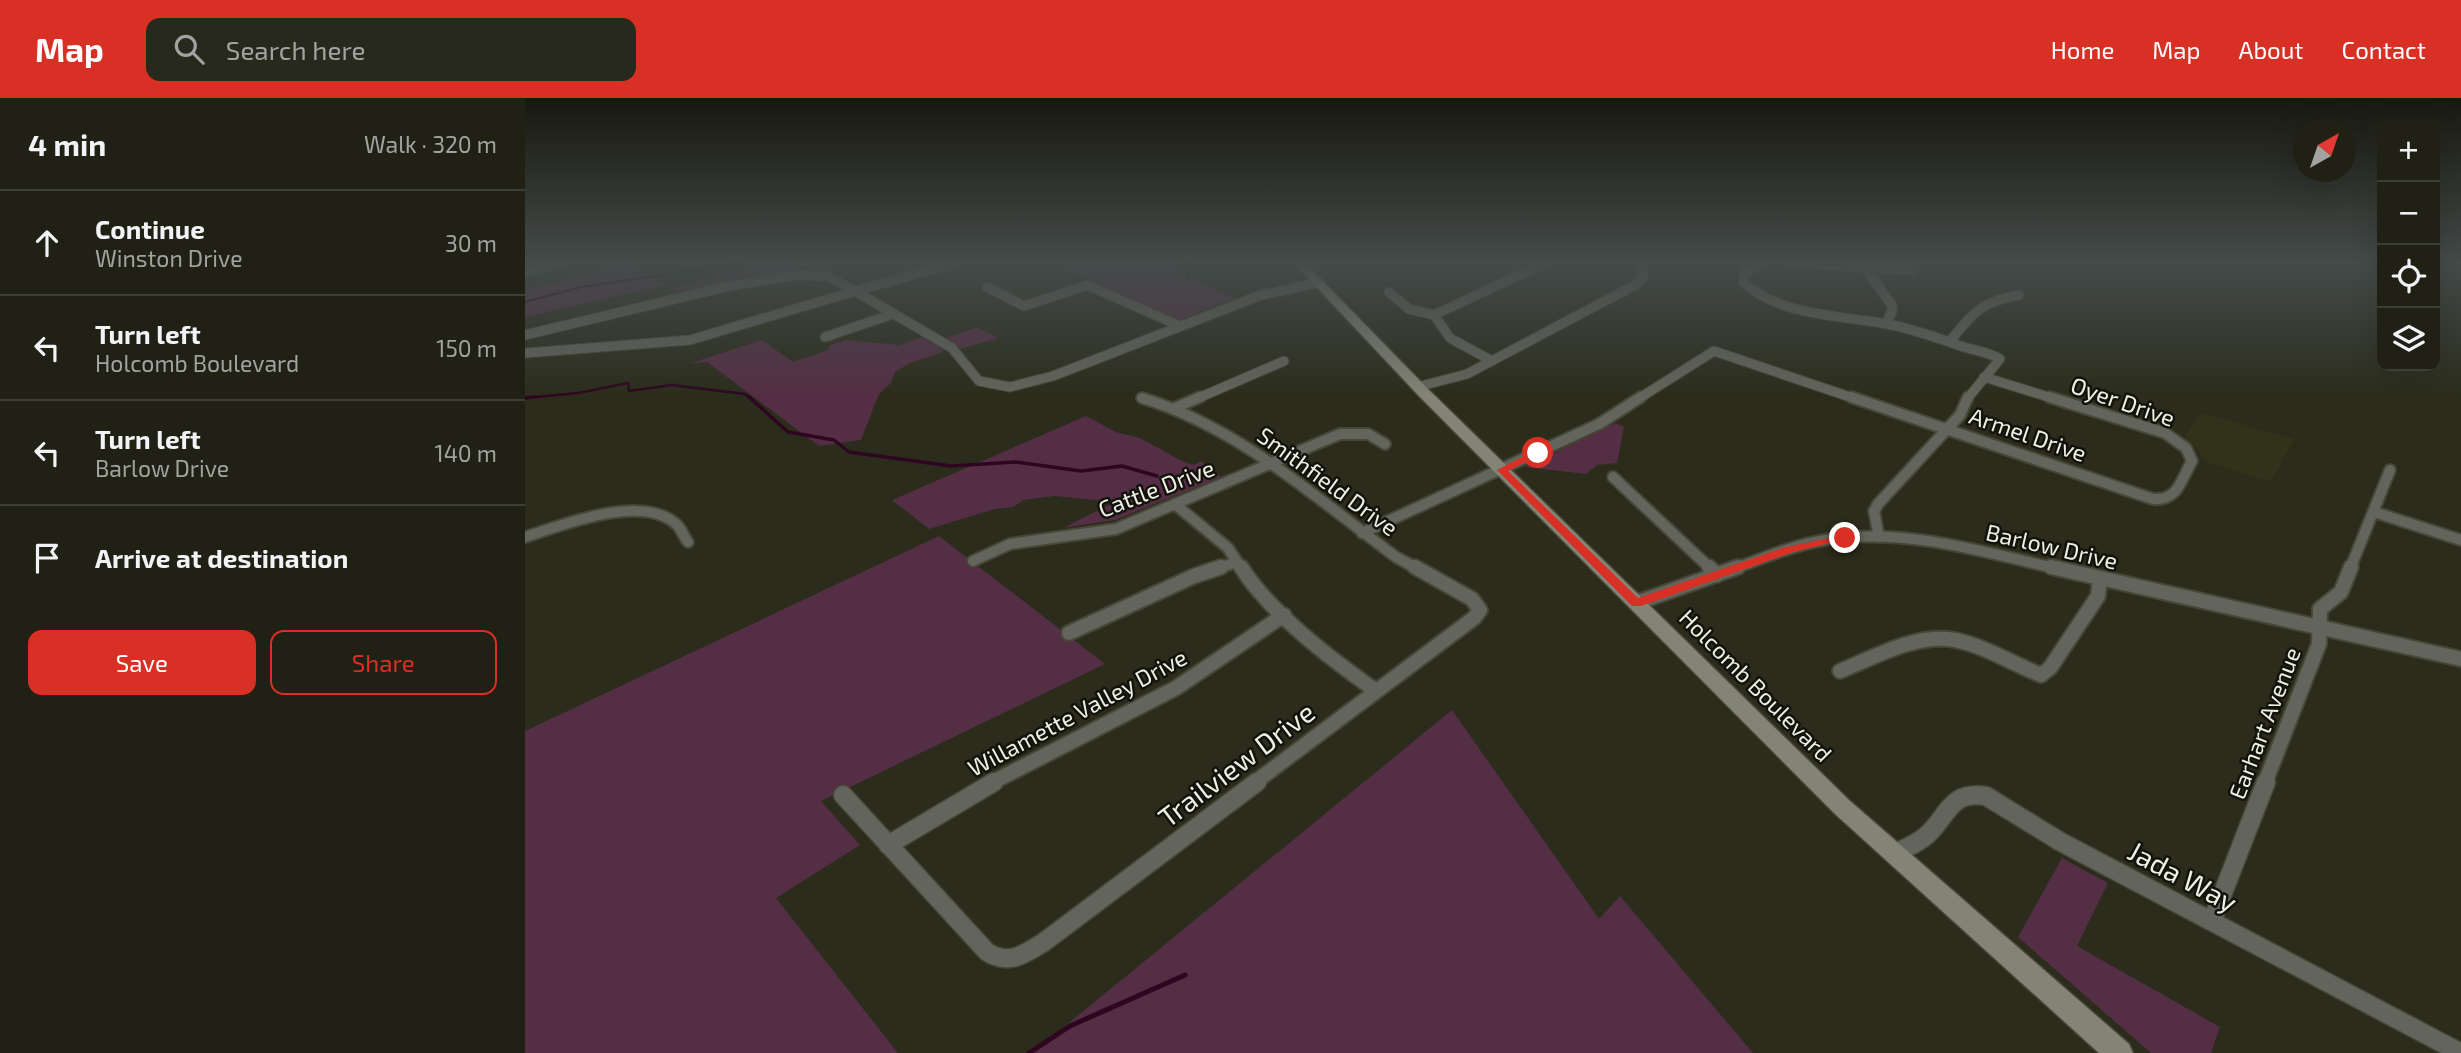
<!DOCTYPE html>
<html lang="en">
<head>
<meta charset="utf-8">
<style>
	:root { --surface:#202114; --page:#28291d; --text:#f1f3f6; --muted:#a2a3a0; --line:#3d3e34; --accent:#d93025 }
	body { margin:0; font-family:"Exo 2",sans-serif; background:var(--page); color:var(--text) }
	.controls { position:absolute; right:21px; top:21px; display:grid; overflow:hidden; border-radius:14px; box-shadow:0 7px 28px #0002 }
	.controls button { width:63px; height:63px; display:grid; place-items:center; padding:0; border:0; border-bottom:2px solid var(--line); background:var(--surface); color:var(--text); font:35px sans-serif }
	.compass { position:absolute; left:1768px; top:21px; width:63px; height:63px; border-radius:50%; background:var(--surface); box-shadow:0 7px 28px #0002; rotate:40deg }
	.stop { position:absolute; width:21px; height:21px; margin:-16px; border:5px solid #d93025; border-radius:50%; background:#fff }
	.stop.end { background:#d93025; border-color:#fff; box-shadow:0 2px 7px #0008 }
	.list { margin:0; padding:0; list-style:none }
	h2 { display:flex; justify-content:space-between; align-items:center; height:91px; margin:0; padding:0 28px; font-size:30px }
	h2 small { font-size:23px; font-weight:400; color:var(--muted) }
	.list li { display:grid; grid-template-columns:46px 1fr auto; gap:21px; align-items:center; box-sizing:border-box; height:105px; padding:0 28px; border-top:2px solid var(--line) }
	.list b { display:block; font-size:26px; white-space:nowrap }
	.list p { margin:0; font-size:23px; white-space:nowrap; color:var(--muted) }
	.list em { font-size:23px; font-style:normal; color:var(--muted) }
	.actions { display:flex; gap:14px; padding:21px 28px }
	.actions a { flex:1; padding:16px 0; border:2px solid var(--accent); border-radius:14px; text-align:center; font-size:24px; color:var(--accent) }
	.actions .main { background:var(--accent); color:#fff }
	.icon { flex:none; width:38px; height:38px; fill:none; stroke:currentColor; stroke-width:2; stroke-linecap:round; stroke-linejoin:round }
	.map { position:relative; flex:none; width:1936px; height:955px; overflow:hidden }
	header { display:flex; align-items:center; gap:42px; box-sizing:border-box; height:98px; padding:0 35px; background:var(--accent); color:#fff }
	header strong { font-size:33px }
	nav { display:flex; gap:38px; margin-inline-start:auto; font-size:24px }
	.search { width:490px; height:63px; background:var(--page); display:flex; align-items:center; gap:18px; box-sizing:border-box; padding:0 24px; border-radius:14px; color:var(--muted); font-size:26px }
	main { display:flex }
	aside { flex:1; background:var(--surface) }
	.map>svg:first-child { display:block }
	.built { fill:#32321a }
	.green { fill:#542e44 }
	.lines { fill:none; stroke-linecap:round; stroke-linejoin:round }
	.stream-far2 { stroke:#2f0621; stroke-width:2.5 }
	.stream-far1 { stroke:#2f0621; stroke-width:3.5 }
	.stream { stroke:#2f0621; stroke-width:5 }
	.street-far3-casing { stroke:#464737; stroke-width:11 }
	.street-far2-casing { stroke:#464737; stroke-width:14 }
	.street-far1-casing { stroke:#464737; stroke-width:18 }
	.street-casing { stroke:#464737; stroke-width:21 }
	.secondary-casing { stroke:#464737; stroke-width:3 }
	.street-far3 { stroke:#63645b; stroke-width:9 }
	.street-far2 { stroke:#63645b; stroke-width:10 }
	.street-far1 { stroke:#63645b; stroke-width:14 }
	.street { stroke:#63645b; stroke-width:18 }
	.secondary { fill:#838476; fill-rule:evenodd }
	.route { fill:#d93025 }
	.labels { text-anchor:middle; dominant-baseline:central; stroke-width:5; stroke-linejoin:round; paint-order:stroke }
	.street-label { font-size:23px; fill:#eff0e5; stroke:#13130c }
	.near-street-label { font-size:28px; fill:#eff0e5; stroke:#13130c }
</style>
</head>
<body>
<header>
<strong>Map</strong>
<div class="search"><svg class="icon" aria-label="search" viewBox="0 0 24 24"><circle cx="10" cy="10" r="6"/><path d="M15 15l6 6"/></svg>Search here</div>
<nav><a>Home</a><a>Map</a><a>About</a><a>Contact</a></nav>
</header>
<main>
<aside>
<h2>4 min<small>Walk · 320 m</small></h2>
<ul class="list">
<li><svg class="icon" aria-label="ahead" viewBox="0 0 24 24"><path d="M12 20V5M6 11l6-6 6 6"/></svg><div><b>Continue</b><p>Winston Drive</p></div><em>30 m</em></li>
<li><svg class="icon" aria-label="left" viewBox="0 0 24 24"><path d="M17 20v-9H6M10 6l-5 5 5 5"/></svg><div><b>Turn left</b><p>Holcomb Boulevard</p></div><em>150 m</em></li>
<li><svg class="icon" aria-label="left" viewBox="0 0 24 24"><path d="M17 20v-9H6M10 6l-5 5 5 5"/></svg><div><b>Turn left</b><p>Barlow Drive</p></div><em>140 m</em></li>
<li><svg class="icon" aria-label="arrive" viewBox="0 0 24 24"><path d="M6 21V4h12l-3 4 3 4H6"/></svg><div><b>Arrive at destination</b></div></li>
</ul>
<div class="actions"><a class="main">Save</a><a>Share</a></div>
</aside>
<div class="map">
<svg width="1936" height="955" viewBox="0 0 1936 955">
	<rect width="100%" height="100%" fill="#2b2c1b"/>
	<path class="built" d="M1675,314L1769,341L1746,384L1679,363L1673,351L1659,339Z"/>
	<g class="green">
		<path d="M103,165L141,187L0,219V192Z"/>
		<path d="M242,165H278L271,173L152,197L148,190Z"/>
		<path d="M528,165H651V174L710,200L653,223Z"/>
		<path d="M452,229L473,240L436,251L421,240Z"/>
		<path d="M397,239L417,251L418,254L385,265L370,274L366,285L354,296L336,342L294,348L182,264L166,265L237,242L268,264L303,252L305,247L321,242L374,247Z"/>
		<path d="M561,318L591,334L615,340L657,363L669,367L676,363L696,379L590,422L538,430L590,404L530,398L499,402L488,409L470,411L404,431L367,402Z"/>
		<path d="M1090,325L1099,329L1092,365L1072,367L1061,376L1000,369Z"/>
		<path d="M414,438L580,566L296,703L335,747L251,800L373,955H0V633Z"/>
		<path d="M927,612L1074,821L1095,798L1228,955H507Z"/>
		<path d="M1537,760L1583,785L1552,848L1695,929L1686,955H1626L1493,839Z"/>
	</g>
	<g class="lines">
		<g class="stream-far2">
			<path d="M662,165L663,182"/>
			<path d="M0,204L56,189L219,165"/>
			<path d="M0,300L53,295L103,285L104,293L147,287L220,296L226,301"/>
		</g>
		<g class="stream-far1">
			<path d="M224,299L263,334L309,342L324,354L426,368L491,364L556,373L597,368L632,378"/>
			<path d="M0,300L9,299"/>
		</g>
		<path class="stream" d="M504,955L545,928L660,877"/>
		<g class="street-far3-casing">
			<g id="street-far3">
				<path d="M1236,165L1219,176L1218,184C1256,219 1318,217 1367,227C1392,232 1415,241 1439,249C1452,253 1464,254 1475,261L1442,301"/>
				<path d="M1266,165L1389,172"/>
				<path d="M1340,170L1367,207V214L1361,225"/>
				<path d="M0,174L37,165"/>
				<path d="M462,189L499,208L562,187L655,228"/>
				<path d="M330,193L427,250L454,283L485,289L528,278L736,197L792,185"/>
				<path d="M330,193L430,165"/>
				<path d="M864,194L884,211L909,217"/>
				<path d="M0,237L200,189L269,177L302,178L330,193L165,242L0,255"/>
				<path d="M300,239L368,216"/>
				<path d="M1425,243C1449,214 1455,204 1494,197"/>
				<path d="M967,263L925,240L909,217L1020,165"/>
				<path d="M1459,279L1530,301"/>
				<path d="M892,289L942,276L1112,186L1119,178L1118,172L1111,165"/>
				<path d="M617,300L620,301"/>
				<path d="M671,301L759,263"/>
				<path d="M1113,301L1189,253L1331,301"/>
			</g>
		</g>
		<g class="street-far2-casing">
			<g id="street-far2">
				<path d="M1326,299L1628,401C1653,403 1656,382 1667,363L1661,350L1640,335L1524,299"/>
				<path d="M617,300C713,329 791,400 871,459L893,471"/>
				<path d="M650,310L675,299"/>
				<path d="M1088,379L1186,471"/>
				<path d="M651,407L703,450L717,471"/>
				<path d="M1849,414L1936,442"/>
				<path d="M837,435L1074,326L1116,299"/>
				<path d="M0,439C38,427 116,395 151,426C156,430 159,439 163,444"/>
				<path d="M1354,439L1349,413L1353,406L1435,317L1443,299"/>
				<path d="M448,463L485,446L591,431L815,336H843L860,346"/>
				<path d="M690,471L712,464"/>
				<path d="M1208,471C1238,460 1269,447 1300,442C1377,429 1459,454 1533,471"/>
				<path d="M1825,471L1865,372"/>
			</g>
		</g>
		<g class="street-far1-casing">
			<g id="street-far1">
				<path d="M716,469C745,515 806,561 851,593"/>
				<path d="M1184,469L1192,477"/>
				<path d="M1526,469L1936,561"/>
				<path d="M1111,505L1213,469"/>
				<path d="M544,535L669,478L696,469"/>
				<path d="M1315,573C1350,559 1391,535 1430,542C1460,548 1488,566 1516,577L1525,570L1573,498L1575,481"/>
				<path d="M466,685L651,590L759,517"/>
				<path d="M729,685L949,520L955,512L947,501L890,469"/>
				<path d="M1740,685L1794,546L1795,511L1816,494L1826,469"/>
			</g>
		</g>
		<g class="street-casing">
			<g id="street">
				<path d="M318,697L462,854C484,868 500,856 519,844L732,684"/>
				<path d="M363,747L469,684"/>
				<path d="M1368,756C1379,751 1392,746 1402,737C1424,717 1424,693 1461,698L1536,744L1936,955"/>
				<path d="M1687,823L1741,684"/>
			</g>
		</g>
		<g class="secondary-casing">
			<path id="secondary" d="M769,165H780L904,292L1325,703L1604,946L1608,955H1574L1309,715L894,298Z"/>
		</g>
		<use href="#street-far3" class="street-far3"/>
		<use href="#street-far2" class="street-far2"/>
		<use href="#street-far1" class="street-far1"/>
		<use href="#street" class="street"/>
		<use href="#secondary" class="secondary"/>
	</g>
	<linearGradient id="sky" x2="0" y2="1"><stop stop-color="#18180f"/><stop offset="0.55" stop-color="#444b4a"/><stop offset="1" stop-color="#444b4a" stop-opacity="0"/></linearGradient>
	<rect width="1936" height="299" fill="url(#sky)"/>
	<path class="route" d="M1009,353L1018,355L983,373L1113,500L1261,449L1320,437L1325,440L1268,454L1116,508H1107L972,372Z"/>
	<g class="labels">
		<g class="street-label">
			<text transform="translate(1598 303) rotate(19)">Oyer Drive</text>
			<text transform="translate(1503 336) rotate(19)">Armel Drive</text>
			<text transform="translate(803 383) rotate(36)">Smithfield Drive</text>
			<text transform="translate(631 390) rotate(-21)">Cattle Drive</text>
			<text transform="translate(1527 448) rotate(13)">Barlow Drive</text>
			<text transform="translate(1231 587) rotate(45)">Holcomb Boulevard</text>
			<text transform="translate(552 614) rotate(-28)">Willamette Valley Drive</text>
			<text transform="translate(1739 625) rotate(-69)">Earhart Avenue</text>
		</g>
		<g class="near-street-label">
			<text transform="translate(711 666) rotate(-37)">Trailview Drive</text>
			<text transform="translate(1658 778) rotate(28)">Jada Way</text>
		</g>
	</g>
</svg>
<div class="controls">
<button>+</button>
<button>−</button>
<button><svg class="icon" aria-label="locate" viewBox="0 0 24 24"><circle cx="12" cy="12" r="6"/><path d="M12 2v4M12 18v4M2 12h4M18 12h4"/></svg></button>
<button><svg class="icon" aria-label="layers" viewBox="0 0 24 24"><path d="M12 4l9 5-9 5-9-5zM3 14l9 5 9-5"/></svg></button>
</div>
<svg class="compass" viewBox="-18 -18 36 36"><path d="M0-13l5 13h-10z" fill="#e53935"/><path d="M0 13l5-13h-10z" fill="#a2a3a0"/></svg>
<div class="stop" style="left:1013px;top:355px"></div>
<div class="stop end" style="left:1320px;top:440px"></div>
</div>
</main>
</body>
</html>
